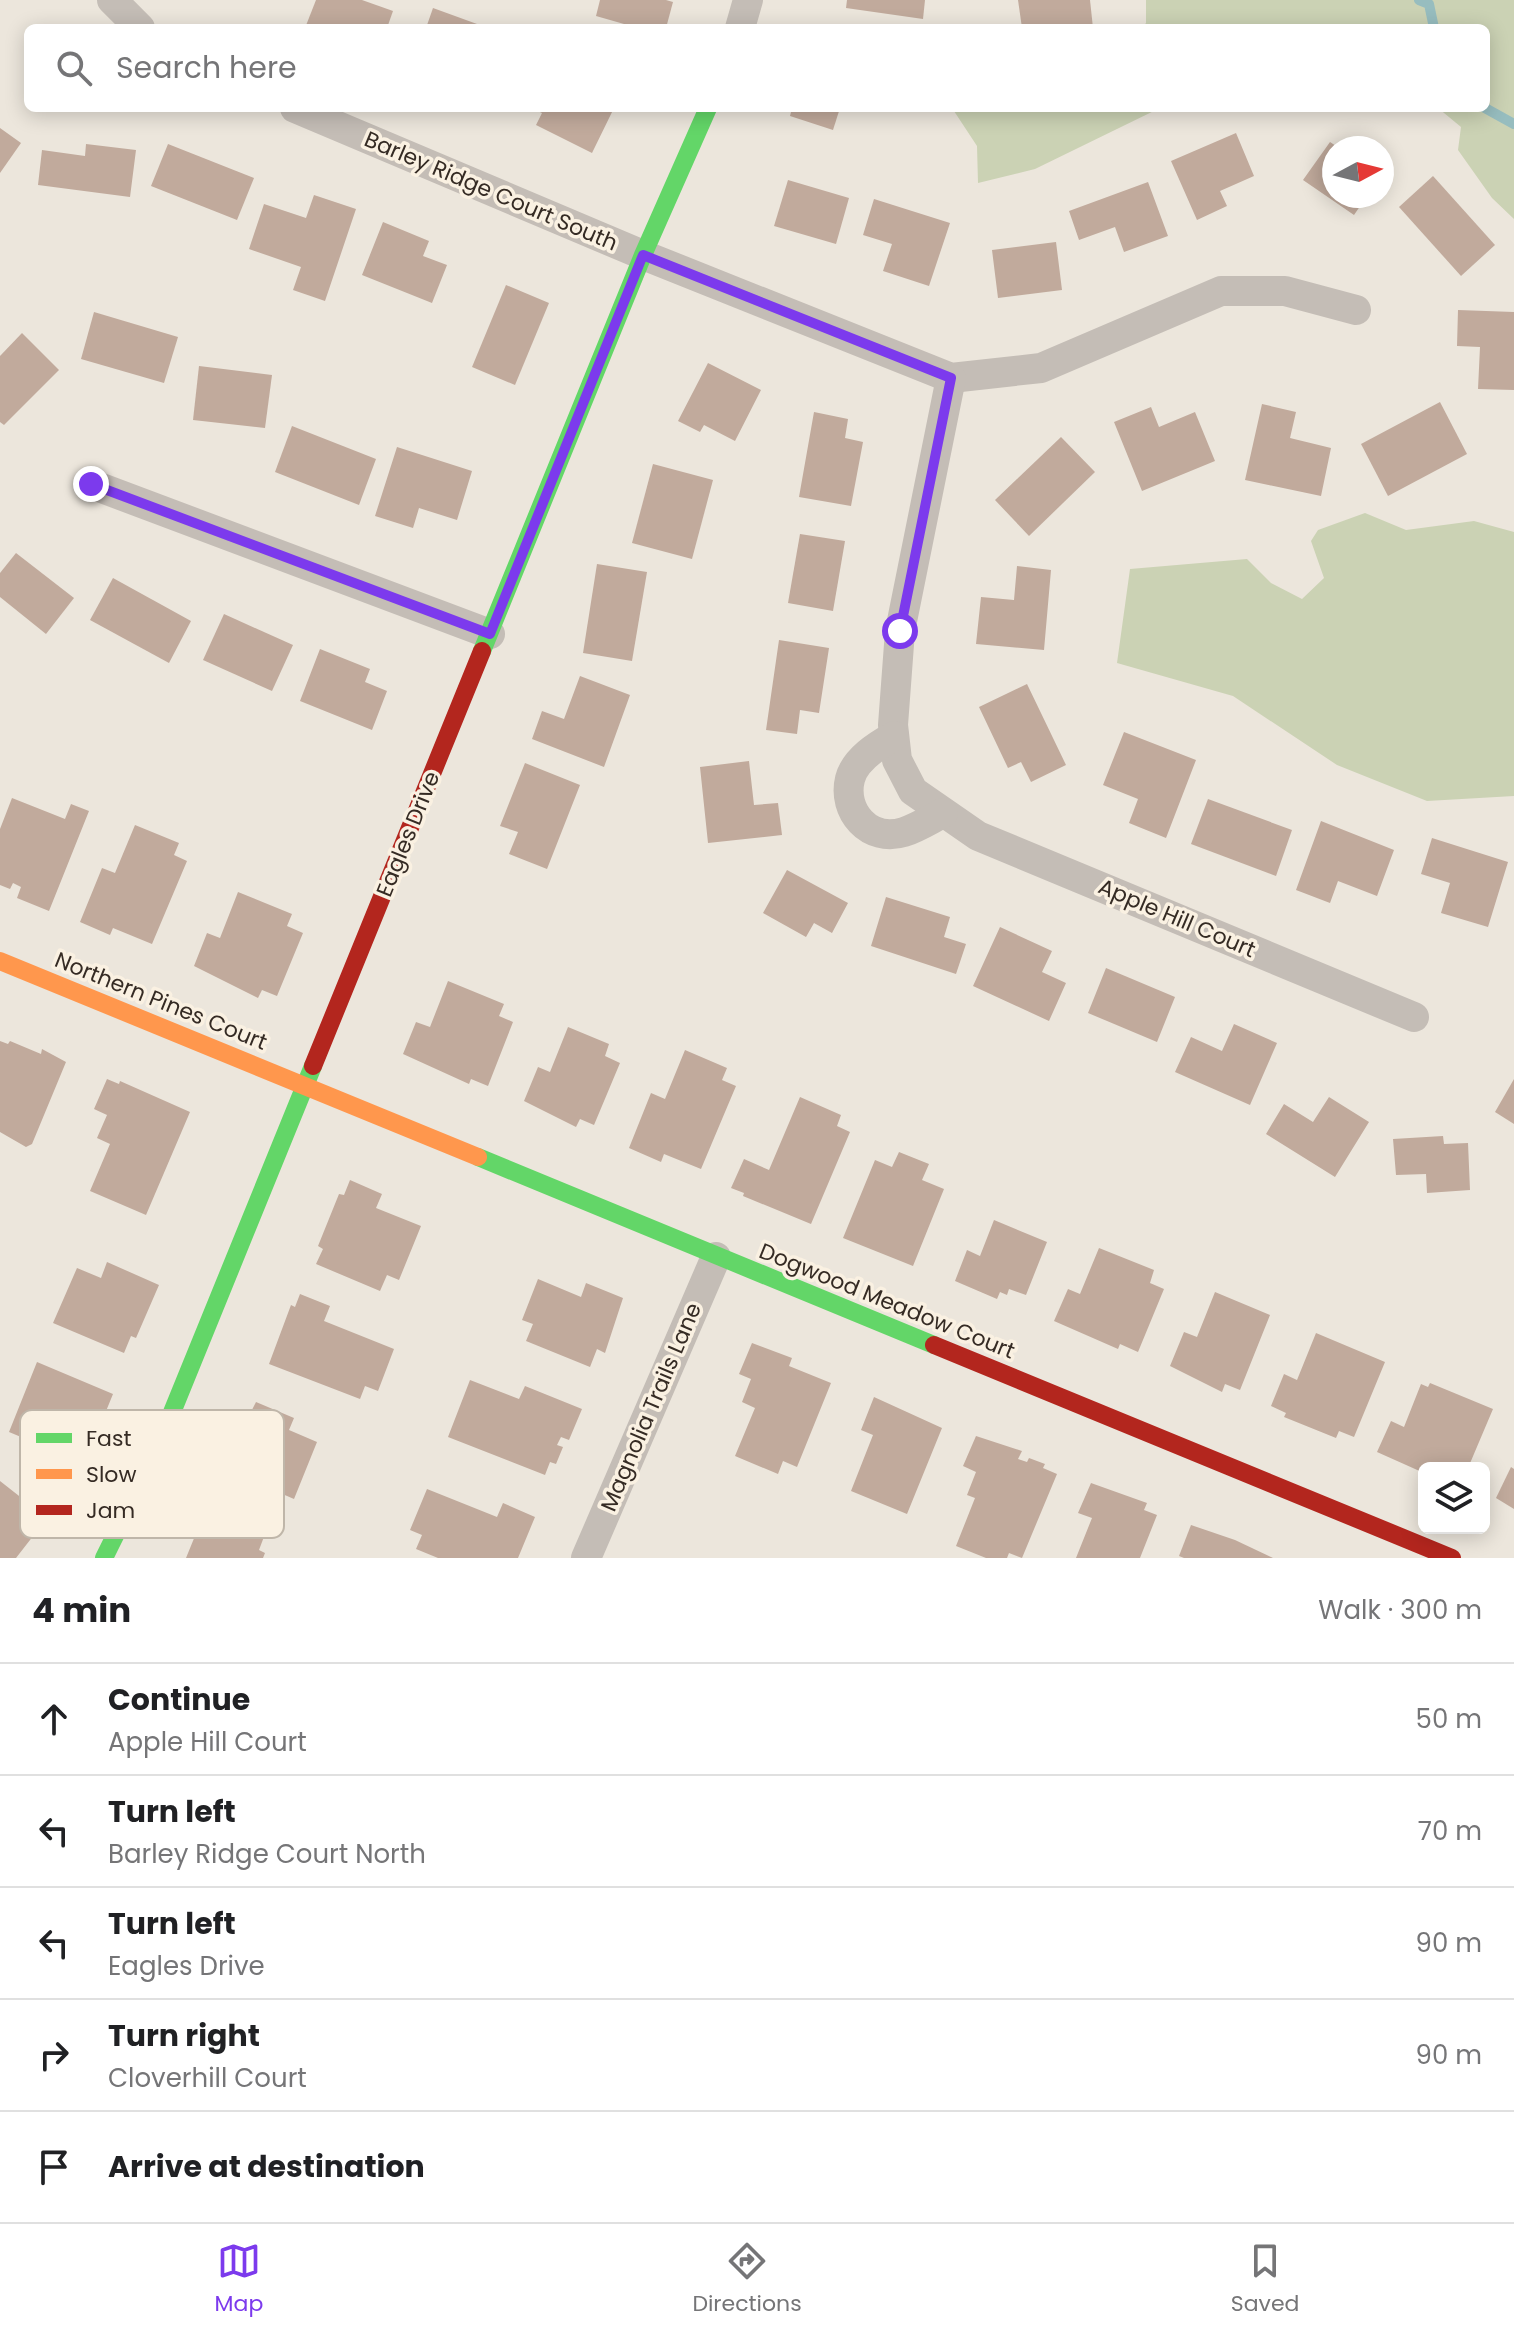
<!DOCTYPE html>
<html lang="en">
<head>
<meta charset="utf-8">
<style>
	:root { --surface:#fff; --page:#f6f6f6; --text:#202124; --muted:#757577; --line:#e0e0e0; --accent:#7c3aed }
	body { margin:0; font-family:Poppins,sans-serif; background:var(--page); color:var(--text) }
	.controls { position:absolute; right:24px; bottom:24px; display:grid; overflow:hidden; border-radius:12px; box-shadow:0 4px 20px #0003 }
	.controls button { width:72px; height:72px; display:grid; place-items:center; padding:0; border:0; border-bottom:2px solid var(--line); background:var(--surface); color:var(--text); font:40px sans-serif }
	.compass { position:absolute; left:1322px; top:136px; width:72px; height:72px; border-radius:50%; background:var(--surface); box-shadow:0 4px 20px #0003; rotate:83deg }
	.stop { position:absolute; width:24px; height:24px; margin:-18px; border:6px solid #7c3aed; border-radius:50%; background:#fff }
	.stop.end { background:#7c3aed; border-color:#fff; box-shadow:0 2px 8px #0008 }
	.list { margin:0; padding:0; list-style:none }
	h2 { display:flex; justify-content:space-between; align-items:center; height:104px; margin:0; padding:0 32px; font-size:34px }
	h2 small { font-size:26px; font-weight:400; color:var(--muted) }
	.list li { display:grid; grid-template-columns:52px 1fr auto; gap:24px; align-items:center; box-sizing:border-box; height:112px; padding:0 32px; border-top:2px solid var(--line) }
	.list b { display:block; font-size:30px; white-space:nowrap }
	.list p { margin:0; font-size:26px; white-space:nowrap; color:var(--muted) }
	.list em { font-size:26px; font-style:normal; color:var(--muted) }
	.icon { flex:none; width:44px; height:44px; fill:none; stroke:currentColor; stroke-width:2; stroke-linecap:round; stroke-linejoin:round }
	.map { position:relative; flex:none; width:1514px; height:1558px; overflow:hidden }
	.search { position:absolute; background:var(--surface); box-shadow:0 4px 20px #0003; left:24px; right:24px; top:24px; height:88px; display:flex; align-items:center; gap:20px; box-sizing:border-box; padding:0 28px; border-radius:12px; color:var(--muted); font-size:30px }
	.sheet { height:664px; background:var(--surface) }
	nav { display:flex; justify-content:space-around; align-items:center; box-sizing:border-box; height:112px; border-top:2px solid var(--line); background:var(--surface); font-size:22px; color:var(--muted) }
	nav a { display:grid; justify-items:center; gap:4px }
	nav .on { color:var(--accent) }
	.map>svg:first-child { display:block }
	.green { fill:#cbd2b4 }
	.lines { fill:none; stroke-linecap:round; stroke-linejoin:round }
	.stream { stroke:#97bdbf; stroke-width:10 }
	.building { fill:#c1aa9c }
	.street { stroke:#c4bdb6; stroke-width:30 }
	.fast { stroke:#63d668; stroke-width:18 }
	.slow { stroke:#ff974d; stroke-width:18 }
	.jam { stroke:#b3261e; stroke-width:18 }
	.route { stroke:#7c3aed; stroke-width:10 }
	.labels { text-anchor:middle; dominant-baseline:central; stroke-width:7; stroke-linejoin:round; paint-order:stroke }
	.street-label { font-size:22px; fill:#352b24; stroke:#faf1e2 }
	.key { fill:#faf1e2; stroke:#bfb6a9; stroke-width:2 }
	.key-label { font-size:22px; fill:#352b24 }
</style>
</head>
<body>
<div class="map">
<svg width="1514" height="1558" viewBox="0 0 1514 1558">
	<rect width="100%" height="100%" fill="#ece6dc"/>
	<g class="green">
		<path d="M1146,0H1514V219L1492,198L1458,150L1461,127L1438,108H1486V28H1142L1146,23Z"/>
		<path d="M952,108H1043L1047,112L1052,108H1160L1035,169L978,183L977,146Z"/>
		<path d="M1365,513L1406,530L1474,521L1514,532V796L1427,801L1337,765L1233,696L1117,663L1130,569L1247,559L1271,583L1302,599L1324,578L1311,541L1318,530Z"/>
	</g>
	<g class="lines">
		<g class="stream">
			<path d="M1419,0L1429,4L1434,28"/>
			<path d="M1485,108L1514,124"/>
		</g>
	</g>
	<g class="building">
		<path d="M316,0H362L393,11L387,28H305Z"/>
		<path d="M600,0H666L673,2L666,28H638L596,16Z"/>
		<path d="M847,0H925L923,19L846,8Z"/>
		<path d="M1018,0H1090L1093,28H1022Z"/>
		<path d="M433,8L488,28H426Z"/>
		<path d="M531,108H614L592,153L536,125L542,113Z"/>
		<path d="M792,108H840L833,130L790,116Z"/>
		<path d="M0,128L21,143L0,173Z"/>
		<path d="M1236,133L1254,176L1220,191L1227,206L1197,220L1171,161Z"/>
		<path d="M1330,142L1339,148H1334V196H1367L1354,215L1303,180Z"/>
		<path d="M86,144L136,150L130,197L38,185L42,150L85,156Z"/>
		<path d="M168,144L254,178L237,220L151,186Z"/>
		<path d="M1433,176L1495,245L1461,276L1399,207Z"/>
		<path d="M788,180L849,198L836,244L774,226Z"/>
		<path d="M1148,182L1168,236L1124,252L1115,227L1079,240L1069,211Z"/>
		<path d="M314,195L356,209L325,301L293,290L301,267L249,249L264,204L306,218Z"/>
		<path d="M874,199L950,223L929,286L883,271L892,244L863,235Z"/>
		<path d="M383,222L429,241L423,256L447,265L432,303L362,275Z"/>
		<path d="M1056,242L1062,290L998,298L992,250Z"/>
		<path d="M506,285L549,303L515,385L472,367Z"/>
		<path d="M1458,310L1514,312V390L1478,389L1480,347L1457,346Z"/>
		<path d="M94,312L178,337L164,383L81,359Z"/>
		<path d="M22,333L59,370L4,425L0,422V356Z"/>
		<path d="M708,363L761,390L735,441L704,425L700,432L678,421Z"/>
		<path d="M199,366L272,375L265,428L193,420Z"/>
		<path d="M1440,402L1467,454L1388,496L1361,444Z"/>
		<path d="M1262,404L1296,412L1290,438L1331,448L1321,496L1245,480Z"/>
		<path d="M1151,407L1159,427L1195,412L1215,461L1142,491L1114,422Z"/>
		<path d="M814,412L848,419L845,438L863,442L851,506L799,497Z"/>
		<path d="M292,426L376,459L359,505L275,472Z"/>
		<path d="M1061,437L1095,472L1029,536L995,500Z"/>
		<path d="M397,447L472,471L457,520L419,508L413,528L375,516Z"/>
		<path d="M653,464L713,480L692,559L632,543Z"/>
		<path d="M800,534L845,541L833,611L788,603Z"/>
		<path d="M16,553L74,598L46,634L0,597V573Z"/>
		<path d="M597,564L647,572L632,661L583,653Z"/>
		<path d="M1017,566L1051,570L1044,650L976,644L981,597L1014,600Z"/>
		<path d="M113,578L191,621L169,663L90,620Z"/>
		<path d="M224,614L293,645L272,691L203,660Z"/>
		<path d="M779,640L829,648L819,713L800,710L797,734L766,730Z"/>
		<path d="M320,649L370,669L365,682L387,691L372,730L300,701Z"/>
		<path d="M580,676L630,695L604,767L532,739L542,711L564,719Z"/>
		<path d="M1027,684L1066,765L1031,782L1021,762L1008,768L979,707Z"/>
		<path d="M1124,732L1196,760L1166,838L1129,823L1138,799L1103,785Z"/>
		<path d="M749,761L754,805L778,803L782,835L708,843L700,767Z"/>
		<path d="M525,763L580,785L547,869L509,854L518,832L500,826Z"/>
		<path d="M12,798L65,819L71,804L89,811L49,911L17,898L21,887L13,883L10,889L0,885V829Z"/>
		<path d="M1208,799L1292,830L1276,876L1191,844Z"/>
		<path d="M1321,821L1394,850L1377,896L1338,881L1330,903L1296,890Z"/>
		<path d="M135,825L179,843L174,855L187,861L152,944L113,928L110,935L80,922L102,868L115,873Z"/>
		<path d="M1432,838L1508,862L1488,927L1441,913L1450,883L1421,874Z"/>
		<path d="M787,870L848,903L832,933L814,923L806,937L763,913Z"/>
		<path d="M238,892L292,914L287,926L303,933L277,996L262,990L258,998L194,966L207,933L220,938Z"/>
		<path d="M886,897L950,917L944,937L966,944L956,974L871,946Z"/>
		<path d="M1000,927L1052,951L1042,972L1066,983L1049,1021L973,986Z"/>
		<path d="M1106,968L1175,997L1157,1042L1088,1013Z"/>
		<path d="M448,981L504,1004L499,1016L513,1022L488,1086L471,1079L469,1084L403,1054L416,1022L430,1027Z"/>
		<path d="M1234,1024L1277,1043L1250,1105L1175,1072L1191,1037L1222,1051Z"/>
		<path d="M568,1027L609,1044L605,1056L620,1063L594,1125L580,1119L576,1127L524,1101L538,1067L550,1072Z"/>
		<path d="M0,1041L8,1044L10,1041L41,1054L42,1049L66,1062L32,1144L26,1147L0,1132Z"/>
		<path d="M685,1050L727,1068L722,1080L736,1086L701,1169L664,1154L661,1162L629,1148L651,1093L665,1099Z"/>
		<path d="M107,1079L119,1084L120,1081L190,1112L146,1215L90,1191L110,1144L97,1138L107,1115L94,1109Z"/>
		<path d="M1514,1079V1124L1495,1112Z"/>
		<path d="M800,1097L841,1115L837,1126L850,1132L811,1224L743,1196L744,1193L731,1188L744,1159L769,1170Z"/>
		<path d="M1329,1097L1369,1122L1335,1177L1266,1134L1284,1104L1313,1122Z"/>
		<path d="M1443,1136L1444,1144L1468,1143L1470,1190L1427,1193L1426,1174L1396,1175L1393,1139Z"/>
		<path d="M899,1152L929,1164L922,1180L944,1189L913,1266L843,1238L875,1160L892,1167Z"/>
		<path d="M350,1180L382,1194L376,1208L421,1226L399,1280L387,1275L380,1291L316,1264L323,1249L318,1246L339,1194L344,1195Z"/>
		<path d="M994,1220L1047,1242L1026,1295L1009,1289L1007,1295L1000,1292L997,1299L955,1281L967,1250L980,1256Z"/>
		<path d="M1099,1248L1154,1270L1150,1283L1164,1289L1138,1352L1120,1344L1118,1349L1054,1321L1068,1289L1080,1294Z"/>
		<path d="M107,1262L159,1285L136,1338L131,1336L124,1353L53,1323L77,1268L101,1278Z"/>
		<path d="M538,1279L581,1297L586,1283L623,1298L605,1353L597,1349L590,1367L526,1341L533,1324L522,1320Z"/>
		<path d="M1215,1292L1270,1315L1240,1390L1225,1384L1222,1392L1170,1366L1184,1332L1197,1337Z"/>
		<path d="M300,1294L330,1306L324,1321L394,1349L378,1391L365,1386L360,1399L269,1364L291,1305L295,1307Z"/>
		<path d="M1316,1333L1385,1362L1354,1437L1339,1431L1336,1438L1284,1417L1286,1413L1271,1406L1284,1374L1297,1380Z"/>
		<path d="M752,1343L792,1358L789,1366L831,1383L797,1467L783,1461L778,1474L735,1456L755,1408L742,1402L751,1379L739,1374Z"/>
		<path d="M37,1362L113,1394L91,1448L86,1445L79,1461L9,1432Z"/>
		<path d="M470,1380L519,1399L525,1386L582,1409L569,1440L561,1437L557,1445L563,1447L556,1464L550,1462L545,1475L448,1437Z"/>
		<path d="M1430,1383L1493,1409L1468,1468H1424V1473L1377,1452L1391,1421L1404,1427L1421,1384L1428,1387Z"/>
		<path d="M874,1397L942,1428L907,1514L851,1491L873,1435L861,1430Z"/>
		<path d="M256,1402L294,1418L289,1430L317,1442L294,1499L231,1472L238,1456L230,1453Z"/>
		<path d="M976,1436L1022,1451L1018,1459L1027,1462L1029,1458L1045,1464L1043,1468L1057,1474L1022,1558L1009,1553L1007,1558H986L956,1546L975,1498L967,1495L976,1472L963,1466Z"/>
		<path d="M1511,1467L1514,1469V1509L1496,1498Z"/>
		<path d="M0,1481L42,1514L32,1527L37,1531L16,1558H0Z"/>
		<path d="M1091,1483L1147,1503L1144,1510L1157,1515L1140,1558H1076L1092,1518L1078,1513Z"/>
		<path d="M427,1489L497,1517L503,1503L535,1517L518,1558H438L416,1549L422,1535L410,1530Z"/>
		<path d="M216,1497L247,1510L241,1524L265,1534L259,1550L265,1553L263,1558H186L206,1509L210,1510Z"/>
		<path d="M1191,1525L1235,1540L1273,1558H1184L1179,1556Z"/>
	</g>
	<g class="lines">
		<g class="street">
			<path d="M112,0L140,28"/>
			<path d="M740,28L748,0"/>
			<path d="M295,108L643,255L951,378L1041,368L1221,291H1285L1356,310"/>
			<path d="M951,378L900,631L893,725L897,760L913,791L978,836L1414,1017"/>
			<path d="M91,484L490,634"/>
			<path d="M894,736C878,745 855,759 850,779C842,811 869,843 904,832C917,828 931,819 943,813"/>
			<path d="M586,1558L716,1257"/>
		</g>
		<g class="fast">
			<path d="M482,651L643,255L708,108"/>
			<path d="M478,1157L934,1345"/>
			<path d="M104,1558L153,1459L313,1066"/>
		</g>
		<path class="slow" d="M0,961L478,1157"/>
		<g class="jam">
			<path d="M313,1066L482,651"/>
			<path d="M934,1345L1452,1558"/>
		</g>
	</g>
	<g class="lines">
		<path class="route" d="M91,484L490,634L643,255L951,378L900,631"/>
	</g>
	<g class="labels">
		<g class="street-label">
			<text transform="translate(491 191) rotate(23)">Barley Ridge Court South</text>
			<text transform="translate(408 834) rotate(-68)">Eagles Drive</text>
			<text transform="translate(1177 918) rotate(23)">Apple Hill Court</text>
			<text transform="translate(161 1001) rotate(22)">Northern Pines Court</text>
			<text transform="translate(887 1301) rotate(22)">Dogwood Meadow Court</text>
			<text transform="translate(651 1407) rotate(-67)">Magnolia Trails Lane</text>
		</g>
	</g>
	<rect x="20" y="1410" width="264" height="128" rx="12" class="key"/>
	<rect x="36" y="1433" width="36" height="10" fill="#63d668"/>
	<rect x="36" y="1469" width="36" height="10" fill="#ff974d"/>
	<rect x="36" y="1505" width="36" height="10" fill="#b3261e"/>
	<g class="key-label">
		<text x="86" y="1446">Fast</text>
		<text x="86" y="1482">Slow</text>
		<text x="86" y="1518">Jam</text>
	</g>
</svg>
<div class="controls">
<button><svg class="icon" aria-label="layers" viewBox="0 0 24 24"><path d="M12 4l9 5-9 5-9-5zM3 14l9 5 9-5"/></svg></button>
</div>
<svg class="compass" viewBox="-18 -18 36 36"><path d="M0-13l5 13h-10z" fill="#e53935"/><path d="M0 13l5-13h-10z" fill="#757577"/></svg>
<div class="stop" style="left:900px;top:631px"></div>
<div class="stop end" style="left:91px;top:484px"></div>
<div class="search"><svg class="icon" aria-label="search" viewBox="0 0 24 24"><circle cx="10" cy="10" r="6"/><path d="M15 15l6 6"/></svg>Search here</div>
</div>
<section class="sheet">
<h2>4 min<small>Walk · 300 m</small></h2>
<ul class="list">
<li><svg class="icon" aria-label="ahead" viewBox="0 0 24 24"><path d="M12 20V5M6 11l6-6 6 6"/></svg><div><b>Continue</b><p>Apple Hill Court</p></div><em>50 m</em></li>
<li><svg class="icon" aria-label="left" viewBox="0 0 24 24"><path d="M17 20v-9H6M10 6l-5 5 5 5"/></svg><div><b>Turn left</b><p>Barley Ridge Court North</p></div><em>70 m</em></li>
<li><svg class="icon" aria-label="left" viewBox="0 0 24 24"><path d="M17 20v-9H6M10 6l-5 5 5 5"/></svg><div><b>Turn left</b><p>Eagles Drive</p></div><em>90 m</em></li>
<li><svg class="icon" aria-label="right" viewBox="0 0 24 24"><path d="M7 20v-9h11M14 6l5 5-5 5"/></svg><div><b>Turn right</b><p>Cloverhill Court</p></div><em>90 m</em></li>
<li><svg class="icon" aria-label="arrive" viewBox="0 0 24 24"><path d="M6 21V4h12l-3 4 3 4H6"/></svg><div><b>Arrive at destination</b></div></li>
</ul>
</section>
<nav>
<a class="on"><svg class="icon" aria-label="map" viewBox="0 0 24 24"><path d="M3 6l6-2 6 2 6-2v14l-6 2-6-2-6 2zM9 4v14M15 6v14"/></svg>Map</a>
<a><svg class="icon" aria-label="directions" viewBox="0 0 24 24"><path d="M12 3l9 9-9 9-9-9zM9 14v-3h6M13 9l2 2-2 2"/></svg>Directions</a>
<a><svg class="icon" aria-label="saved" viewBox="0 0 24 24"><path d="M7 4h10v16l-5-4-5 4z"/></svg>Saved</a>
</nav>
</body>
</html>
